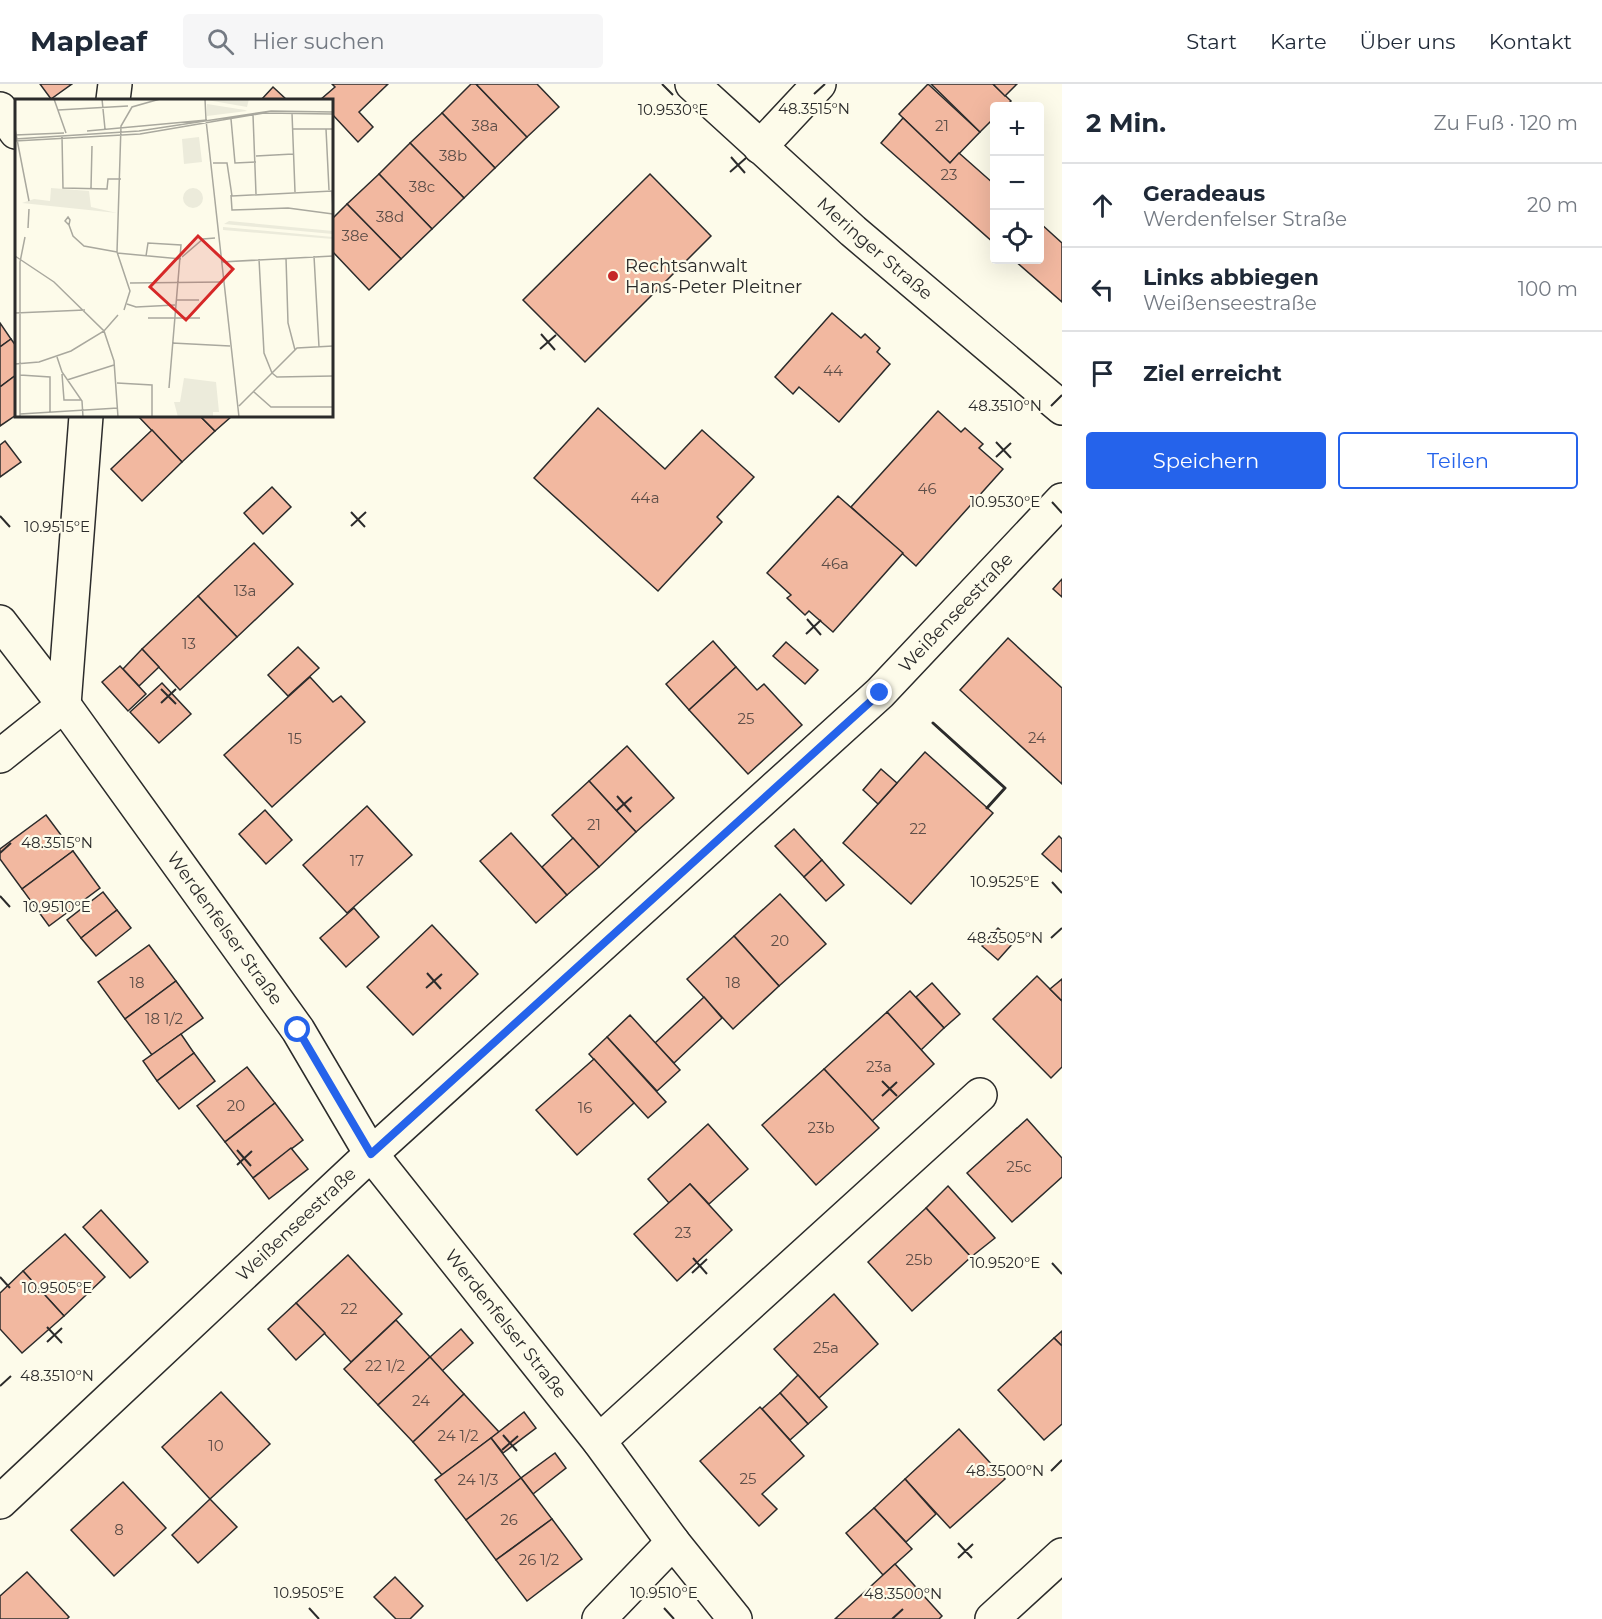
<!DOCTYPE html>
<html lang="de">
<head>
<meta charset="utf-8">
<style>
	:root { --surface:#fff; --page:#f6f6f7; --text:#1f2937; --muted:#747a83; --line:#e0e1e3; --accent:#2563eb }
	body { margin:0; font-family:Montserrat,sans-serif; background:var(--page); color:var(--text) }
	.controls { position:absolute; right:18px; top:18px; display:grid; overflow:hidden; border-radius:6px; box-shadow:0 6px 24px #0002 }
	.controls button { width:54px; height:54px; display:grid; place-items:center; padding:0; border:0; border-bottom:2px solid var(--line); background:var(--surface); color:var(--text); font:30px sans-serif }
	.stop { position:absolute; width:18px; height:18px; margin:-14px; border:4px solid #2563eb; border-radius:50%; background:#fff }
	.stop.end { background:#2563eb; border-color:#fff; box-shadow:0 2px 6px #0008 }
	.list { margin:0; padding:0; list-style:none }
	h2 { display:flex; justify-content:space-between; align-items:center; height:78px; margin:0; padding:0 24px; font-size:26px }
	h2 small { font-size:20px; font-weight:400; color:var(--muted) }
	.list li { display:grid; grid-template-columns:39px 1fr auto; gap:18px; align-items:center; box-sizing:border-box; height:84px; padding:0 24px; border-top:2px solid var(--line) }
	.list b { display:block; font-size:22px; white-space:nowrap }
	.list p { margin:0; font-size:20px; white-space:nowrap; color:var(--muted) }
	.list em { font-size:20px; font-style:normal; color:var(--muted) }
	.actions { display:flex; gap:12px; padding:18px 24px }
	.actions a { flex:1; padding:14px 0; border:2px solid var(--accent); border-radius:6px; text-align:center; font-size:21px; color:var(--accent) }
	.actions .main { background:var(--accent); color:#fff }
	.icon { flex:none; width:33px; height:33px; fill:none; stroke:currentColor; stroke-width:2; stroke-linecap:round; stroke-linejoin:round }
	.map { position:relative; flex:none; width:1062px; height:1535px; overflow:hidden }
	header { display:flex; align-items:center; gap:36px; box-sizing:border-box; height:84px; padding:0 30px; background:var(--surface); border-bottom:2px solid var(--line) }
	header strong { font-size:28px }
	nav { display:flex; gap:33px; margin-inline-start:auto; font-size:21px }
	.search { width:420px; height:54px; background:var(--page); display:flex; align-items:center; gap:15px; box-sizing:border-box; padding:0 21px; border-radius:6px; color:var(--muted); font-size:22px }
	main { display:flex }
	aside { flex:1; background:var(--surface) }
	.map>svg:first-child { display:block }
	.building { fill:#f2b8a0; stroke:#2b2b2b; stroke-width:1.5 }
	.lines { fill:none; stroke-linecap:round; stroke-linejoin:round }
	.street-casing { stroke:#2b2b2b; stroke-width:36 }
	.primary-casing { stroke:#2b2b2b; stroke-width:36 }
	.street { stroke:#fdfbea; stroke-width:33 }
	.primary { stroke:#fdfbea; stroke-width:33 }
	.wall { stroke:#2b2b2b; stroke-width:3 }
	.route { stroke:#2563eb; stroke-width:8 }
	.ticks { fill:none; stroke:#2b2b2b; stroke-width:2 }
	.poi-dot { fill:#c62828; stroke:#fdfbea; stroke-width:2 }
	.labels { text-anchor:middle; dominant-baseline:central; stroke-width:4.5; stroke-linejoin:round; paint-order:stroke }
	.number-label { font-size:15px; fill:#5d4e48 }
	.street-label { font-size:18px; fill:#2b2b2b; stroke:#fdfbea }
	.poi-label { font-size:18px; fill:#2b2b2b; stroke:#fdfbea; text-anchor:start }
	.inset-road { fill:none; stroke:#a9a89e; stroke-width:1.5 }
	.view { fill:#d62828; fill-opacity:0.15; stroke:#d62828; stroke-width:3 }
	.inset-edge { fill:none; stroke:#2b2b2b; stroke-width:3 }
	.ticks-label { font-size:15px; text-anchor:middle; fill:#2b2b2b; stroke:#fdfbea; stroke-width:4.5; stroke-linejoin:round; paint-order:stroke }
</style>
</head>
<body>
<header>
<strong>Mapleaf</strong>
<div class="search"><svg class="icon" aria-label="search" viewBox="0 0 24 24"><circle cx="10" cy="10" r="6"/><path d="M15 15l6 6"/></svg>Hier suchen</div>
<nav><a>Start</a><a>Karte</a><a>Über uns</a><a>Kontakt</a></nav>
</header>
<main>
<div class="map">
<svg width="1062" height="1535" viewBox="0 0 1062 1535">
	<rect width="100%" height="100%" fill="#fdfbea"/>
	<g class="building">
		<path d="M40,0H72L51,15Z"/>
		<path d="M332,0H388L359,28L373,43L358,58L332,30V16H320L335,3Z"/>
		<path d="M471,0H476L527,53L495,84L442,29Z"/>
		<path d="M476,0H537L559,23L527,53Z"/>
		<path d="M928,0L980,48L950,79L899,30Z"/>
		<path d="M931,0H993L1011,17L1006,22H994V34L980,48Z"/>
		<path d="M993,0H1017L1005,12Z"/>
		<path d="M273,3L287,16H261Z"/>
		<path d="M442,29L495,84L464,114L410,59Z"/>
		<path d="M903,34L950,79L959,69L994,100V159L881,59Z"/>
		<path d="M410,59L464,114L432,145L379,90Z"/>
		<path d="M379,90L432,145L401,175L347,120Z"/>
		<path d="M650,90L711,152L585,278L523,216Z"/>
		<path d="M347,120L401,175L369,206L332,167V135Z"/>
		<path d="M1040,139L1062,159V218L1014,176H1040Z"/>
		<path d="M832,229L861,254L865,250L880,264L877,268L890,280L839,338L799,303L793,310L775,293Z"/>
		<path d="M0,239L11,255L0,263Z"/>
		<path d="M11,255L16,262V291L0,303V263Z"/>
		<path d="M16,291V331L0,342V303Z"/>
		<path d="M598,324L665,385L702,346L754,393L717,433L722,438L658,507L534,394Z"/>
		<path d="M938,327L961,348L965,344L983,360L979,364L1003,385L916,482L851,423Z"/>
		<path d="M138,332H200L215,347L182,378Z"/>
		<path d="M200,332H232L215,347Z"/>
		<path d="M152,346L182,378L142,417L111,385Z"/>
		<path d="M5,357L21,378L0,393V361Z"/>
		<path d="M272,403L291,423L263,450L244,429Z"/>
		<path d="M838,412L903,469L833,548L809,527L805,531L787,514L791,511L767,489Z"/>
		<path d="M254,459L293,500L237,553L198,512Z"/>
		<path d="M1062,495V513L1053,505Z"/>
		<path d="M198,512L237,553L180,606L142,565Z"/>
		<path d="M1008,554L1062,604V700L960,606Z"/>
		<path d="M713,557L736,583L689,626L666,600Z"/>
		<path d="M786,558L818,586L805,600L773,572Z"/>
		<path d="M298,563L319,584L288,612L268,591Z"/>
		<path d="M142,565L159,583L139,602L123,585Z"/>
		<path d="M120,582L146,610L128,627L102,598Z"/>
		<path d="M736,583L757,606L764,600L802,641L748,690L689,626Z"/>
		<path d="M310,593L333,618L341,612L365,638L272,723L224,671Z"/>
		<path d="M162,599L191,630L159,659L130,628Z"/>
		<path d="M627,662L674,714L636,748L589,697Z"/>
		<path d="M925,668L993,729L911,820L843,759Z"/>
		<path d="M881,685L897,699L878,720L863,706Z"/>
		<path d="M589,697L636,748L599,783L552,731Z"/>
		<path d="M367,722L412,771L347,829L303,781Z"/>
		<path d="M265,726L292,756L266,780L239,750Z"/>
		<path d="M46,731L73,767L22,805L0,775V765Z"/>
		<path d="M794,745L822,776L804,793L775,762Z"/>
		<path d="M511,749L567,811L536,839L480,777Z"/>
		<path d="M1059,752L1062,755V788L1042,770Z"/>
		<path d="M573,754L599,783L567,811L542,783Z"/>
		<path d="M73,767L100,804L49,842L22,805Z"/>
		<path d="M822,776L844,801L826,817L804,793Z"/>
		<path d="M103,808L117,826L81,854L67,836Z"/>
		<path d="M780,810L826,860L779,902L734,852Z"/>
		<path d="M354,824L379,853L346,883L320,854Z"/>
		<path d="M117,826L131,844L96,872L81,854Z"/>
		<path d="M432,841L478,890L413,951L367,903Z"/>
		<path d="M998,844L1014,858L998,876L982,862Z"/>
		<path d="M734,852L779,902L733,945L687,895Z"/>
		<path d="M149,861L176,897L125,935L98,898Z"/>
		<path d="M1037,892L1062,917V983L1051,994L993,935Z"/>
		<path d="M1062,895V917L1050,905Z"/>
		<path d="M176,897L203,934L152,971L125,935Z"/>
		<path d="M932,899L960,930L944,944L916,913Z"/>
		<path d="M910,907L944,944L921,966L887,928Z"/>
		<path d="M704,913L722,934L674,979L655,959Z"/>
		<path d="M887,928L934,980L872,1037L824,985Z"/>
		<path d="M630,931L680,986L657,1007L607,953Z"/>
		<path d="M181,950L194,969L157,997L143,977Z"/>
		<path d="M607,953L666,1018L648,1034L589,970Z"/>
		<path d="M194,969L215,997L179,1025L157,997Z"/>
		<path d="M594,975L634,1019L577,1071L536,1026Z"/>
		<path d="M247,983L275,1019L225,1058L197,1022Z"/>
		<path d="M824,985L879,1044L816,1101L762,1041Z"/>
		<path d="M275,1019L303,1056L253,1094L225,1058Z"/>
		<path d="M1027,1035L1062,1074V1093L1012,1138L967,1089Z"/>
		<path d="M708,1040L748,1085L709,1120L690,1100L669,1119L648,1095Z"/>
		<path d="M291,1064L308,1085L269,1115L253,1094Z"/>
		<path d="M690,1100L732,1146L677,1197L634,1150Z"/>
		<path d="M948,1102L995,1154L971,1173L926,1124Z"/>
		<path d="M926,1124L971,1173L912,1227L868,1178Z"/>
		<path d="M101,1126L148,1178L130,1194L83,1143Z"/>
		<path d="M65,1150L105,1193L64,1232L23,1187Z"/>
		<path d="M348,1171L402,1230L351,1278L296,1219Z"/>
		<path d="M23,1187L64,1232L22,1269L0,1245V1209Z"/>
		<path d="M834,1210L878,1260L819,1314L774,1265Z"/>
		<path d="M296,1219L325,1249L296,1276L268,1245Z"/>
		<path d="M396,1236L430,1273L378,1321L344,1285Z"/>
		<path d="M461,1245L473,1259L442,1287L430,1273Z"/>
		<path d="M1062,1247V1262L1054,1254Z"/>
		<path d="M1054,1254L1062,1262V1340L1044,1356L998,1306Z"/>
		<path d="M430,1273L464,1310L413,1358L378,1321Z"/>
		<path d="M798,1291L827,1323L808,1340L780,1309Z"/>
		<path d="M221,1308L270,1360L210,1415L162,1363Z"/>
		<path d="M780,1309L808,1340L790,1356L762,1325Z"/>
		<path d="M464,1310L499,1348L442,1391L413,1358Z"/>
		<path d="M760,1323L804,1372L762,1410L777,1425L759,1442L700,1377Z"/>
		<path d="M524,1328L536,1344L503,1369L491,1354Z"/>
		<path d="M959,1345L1005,1395L950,1444L905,1395Z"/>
		<path d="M491,1354L521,1394L466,1436L435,1396Z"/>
		<path d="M555,1369L566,1384L533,1410L521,1394Z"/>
		<path d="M521,1394L552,1435L496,1476L466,1436Z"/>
		<path d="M905,1395L936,1430L906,1458L874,1424Z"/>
		<path d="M123,1398L166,1444L114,1492L71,1446Z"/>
		<path d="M210,1415L237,1443L198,1479L172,1451Z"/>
		<path d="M874,1424L912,1465L883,1491L846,1449Z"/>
		<path d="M552,1435L582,1475L527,1517L496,1476Z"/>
		<path d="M895,1480L942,1532L939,1535H835Z"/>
		<path d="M27,1488L69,1533L67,1535H0V1512Z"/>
		<path d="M395,1493L423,1522L410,1535H396L374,1513Z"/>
	</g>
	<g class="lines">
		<g class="street-casing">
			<g id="street">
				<path d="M113,16L115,0"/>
				<path d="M0,25L16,48"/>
				<path d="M760,63L819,0"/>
				<path id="s1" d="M0,538L64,621L298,946L371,1070L599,1357L673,1458L735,1535"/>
				<path d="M64,621L86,332"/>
				<path d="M0,672L64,621"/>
				<path d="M599,1357L980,1011"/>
				<path id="s2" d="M0,1418L371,1070L880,609L1062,416"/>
				<path d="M599,1535L673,1458"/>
				<path d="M992,1535L1062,1471"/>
			</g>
		</g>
		<g class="primary-casing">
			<g id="primary">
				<path id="s3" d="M692,0L853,147L1062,324"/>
			</g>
		</g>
		<use href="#street" class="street"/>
		<use href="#primary" class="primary"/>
		<path class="wall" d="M933,639L1005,704L987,724"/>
	</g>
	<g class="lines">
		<path class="route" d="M298,946L371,1070L880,609"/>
	</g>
	<path class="ticks" d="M662,0L673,11M814,10L825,0M731,73L745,89M730,88L746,74M541,250L555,266M540,265L556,251M1051,322L1062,311M996,358L1011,374M996,373L1011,359M1052,418L1062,429M351,428L365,443M0,432L10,443M351,442L366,428M807,535L821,551M806,550L821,536M161,605L176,620M161,619L176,605M617,712L631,728M616,727L632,713M0,769L11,759M1052,798L1062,809M0,812L10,823M1051,854L1062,844M427,889L441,905M426,904L442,890M882,997L897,1012M882,1012L897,998M237,1066L251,1082M237,1081L252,1067M693,1174L707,1190M1052,1179L1062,1190M692,1189L707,1175M0,1193L10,1204M47,1243L62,1259M47,1258L62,1244M0,1302L11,1292M503,1351L517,1367M502,1366L518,1352M1051,1387L1062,1376M958,1459L972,1474M958,1474L973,1460M309,1524L319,1535M664,1524L674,1535M892,1535L903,1525"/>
	<circle class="poi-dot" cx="613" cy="192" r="6"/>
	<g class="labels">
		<g class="number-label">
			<text x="485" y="41">38a</text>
			<text x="942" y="41">21</text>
			<text x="453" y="71">38b</text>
			<text x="949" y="90">23</text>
			<text x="422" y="102">38c</text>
			<text x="390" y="132">38d</text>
			<text x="355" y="151">38e</text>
			<text x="833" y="286">44</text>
			<text x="927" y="404">46</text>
			<text x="645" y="413">44a</text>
			<text x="835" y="479">46a</text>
			<text x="245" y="506">13a</text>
			<text x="189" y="559">13</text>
			<text x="746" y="634">25</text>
			<text x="1037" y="653">24</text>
			<text x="295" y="654">15</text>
			<text x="594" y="740">21</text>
			<text x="918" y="744">22</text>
			<text x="357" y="776">17</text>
			<text x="780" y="856">20</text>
			<text x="137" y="898">18</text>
			<text x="733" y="898">18</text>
			<text x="164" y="934">18 1/2</text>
			<text x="879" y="982">23a</text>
			<text x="236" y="1021">20</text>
			<text x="585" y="1023">16</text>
			<text x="821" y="1043">23b</text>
			<text x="1019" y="1082">25c</text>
			<text x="683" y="1148">23</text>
			<text x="919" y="1175">25b</text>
			<text x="349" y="1224">22</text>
			<text x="826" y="1263">25a</text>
			<text x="385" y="1281">22 1/2</text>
			<text x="421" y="1316">24</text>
			<text x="458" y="1351">24 1/2</text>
			<text x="216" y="1361">10</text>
			<text x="748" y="1394">25</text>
			<text x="478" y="1395">24 1/3</text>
			<text x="509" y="1435">26</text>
			<text x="119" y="1445">8</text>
			<text x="539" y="1475">26 1/2</text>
		</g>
		<g class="street-label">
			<text stroke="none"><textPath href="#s3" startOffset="246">Meringer Straße</textPath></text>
			<text stroke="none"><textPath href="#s2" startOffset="1306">Weißenseestraße</textPath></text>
			<text stroke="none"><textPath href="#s1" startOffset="380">Werdenfelser Straße</textPath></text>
			<text stroke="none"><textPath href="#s2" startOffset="406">Weißenseestraße</textPath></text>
			<text stroke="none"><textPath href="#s1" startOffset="866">Werdenfelser Straße</textPath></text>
		</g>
		<g class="poi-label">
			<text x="625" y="182">Rechtsanwalt<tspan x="625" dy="21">Hans-Peter Pleitner</tspan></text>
		</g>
	</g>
	<g transform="translate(15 15)">
		<rect width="318" height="318" fill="#fdfbea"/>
		<path d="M234,0L232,8L192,1L193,0ZM192,5L230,11L232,12L192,17ZM184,38L187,63L169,65L167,40ZM168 99a10 10 0 1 1 20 0a10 10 0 1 1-20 0ZM36,89L74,92L76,108L102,114L7,104L19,100L35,102ZM214,122L318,132V135L209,125ZM208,128L318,138V140L208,131ZM169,279L201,283L204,313H198V318H163L159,303H165Z" fill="#ecebdb"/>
		<path class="inset-road" d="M39,0L51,34M87,0L90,30M190,0L191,21M43,11L113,7M277,14L280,93M238,16L241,95M216,20L220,64L241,63M191,21L224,318M0,30L14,102M278,30H318M311,30L314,91M72,32L192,21M0,36L49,34M47,37L48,89L92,90L93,80H106M0,40L124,32L256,12L318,13M0,42L125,35L249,14L318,15M241,57L278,55M198,64H212L217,97L317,92L318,111M76,89L77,47M216,96L217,111L273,109L318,115M53,118L55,121L54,126L50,122ZM54,126L58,137L69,147L102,153M13,129L14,110M102,154L166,160M0,157L39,183L89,232L99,262L103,318M131,157L133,144L166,146L154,289M299,157L304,248M167,158L188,140L200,139M271,159L273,224L280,251M244,160L249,254L257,274M206,163L318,157M115,184L208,183M161,201H184M112,205L121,208L160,206M109,211L115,192L102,153L106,27L117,8L145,0M0,214L70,211M133,219H185M157,244L215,247M42,258L47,273L67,302L68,318M0,265L24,263L56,252L89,232L103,216M257,274L262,278L318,277M47,275L49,301H66M5,276L35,278V313M52,281L99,266M102,284L137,286V318M239,293L256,308H318M224,307L282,249L318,247M5,315L103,309M5,318V163L10,138"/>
		<path class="view" d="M183,137L218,170L171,221L135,188Z"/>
		<rect width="318" height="318" class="inset-edge"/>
	</g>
	<g class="ticks-label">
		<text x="814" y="30">48.3515°N</text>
		<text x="673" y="31">10.9530°E</text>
		<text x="1005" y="327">48.3510°N</text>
		<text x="1005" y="423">10.9530°E</text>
		<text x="57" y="448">10.9515°E</text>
		<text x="57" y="764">48.3515°N</text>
		<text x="1005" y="803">10.9525°E</text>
		<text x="57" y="828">10.9510°E</text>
		<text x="1005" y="859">48.3505°N</text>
		<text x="1005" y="1184">10.9520°E</text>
		<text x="57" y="1209">10.9505°E</text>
		<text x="57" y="1297">48.3510°N</text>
		<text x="1005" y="1392">48.3500°N</text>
		<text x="309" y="1514">10.9505°E</text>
		<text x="664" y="1514">10.9510°E</text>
		<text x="903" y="1515">48.3500°N</text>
	</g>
</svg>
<div class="controls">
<button>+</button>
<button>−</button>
<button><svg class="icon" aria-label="locate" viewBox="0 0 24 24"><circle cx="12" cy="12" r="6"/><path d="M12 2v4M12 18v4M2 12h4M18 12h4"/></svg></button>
</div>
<div class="stop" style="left:298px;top:946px"></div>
<div class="stop end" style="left:880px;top:609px"></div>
</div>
<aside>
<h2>2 Min.<small>Zu Fuß · 120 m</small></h2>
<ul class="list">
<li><svg class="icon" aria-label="ahead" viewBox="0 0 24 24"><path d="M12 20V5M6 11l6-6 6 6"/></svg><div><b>Geradeaus</b><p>Werdenfelser Straße</p></div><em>20 m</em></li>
<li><svg class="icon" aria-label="left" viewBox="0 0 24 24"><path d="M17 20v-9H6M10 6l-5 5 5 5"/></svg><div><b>Links abbiegen</b><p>Weißenseestraße</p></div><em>100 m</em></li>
<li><svg class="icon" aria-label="arrive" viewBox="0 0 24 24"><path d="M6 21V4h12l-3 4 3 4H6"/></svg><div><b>Ziel erreicht</b></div></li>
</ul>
<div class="actions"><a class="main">Speichern</a><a>Teilen</a></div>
</aside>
</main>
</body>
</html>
